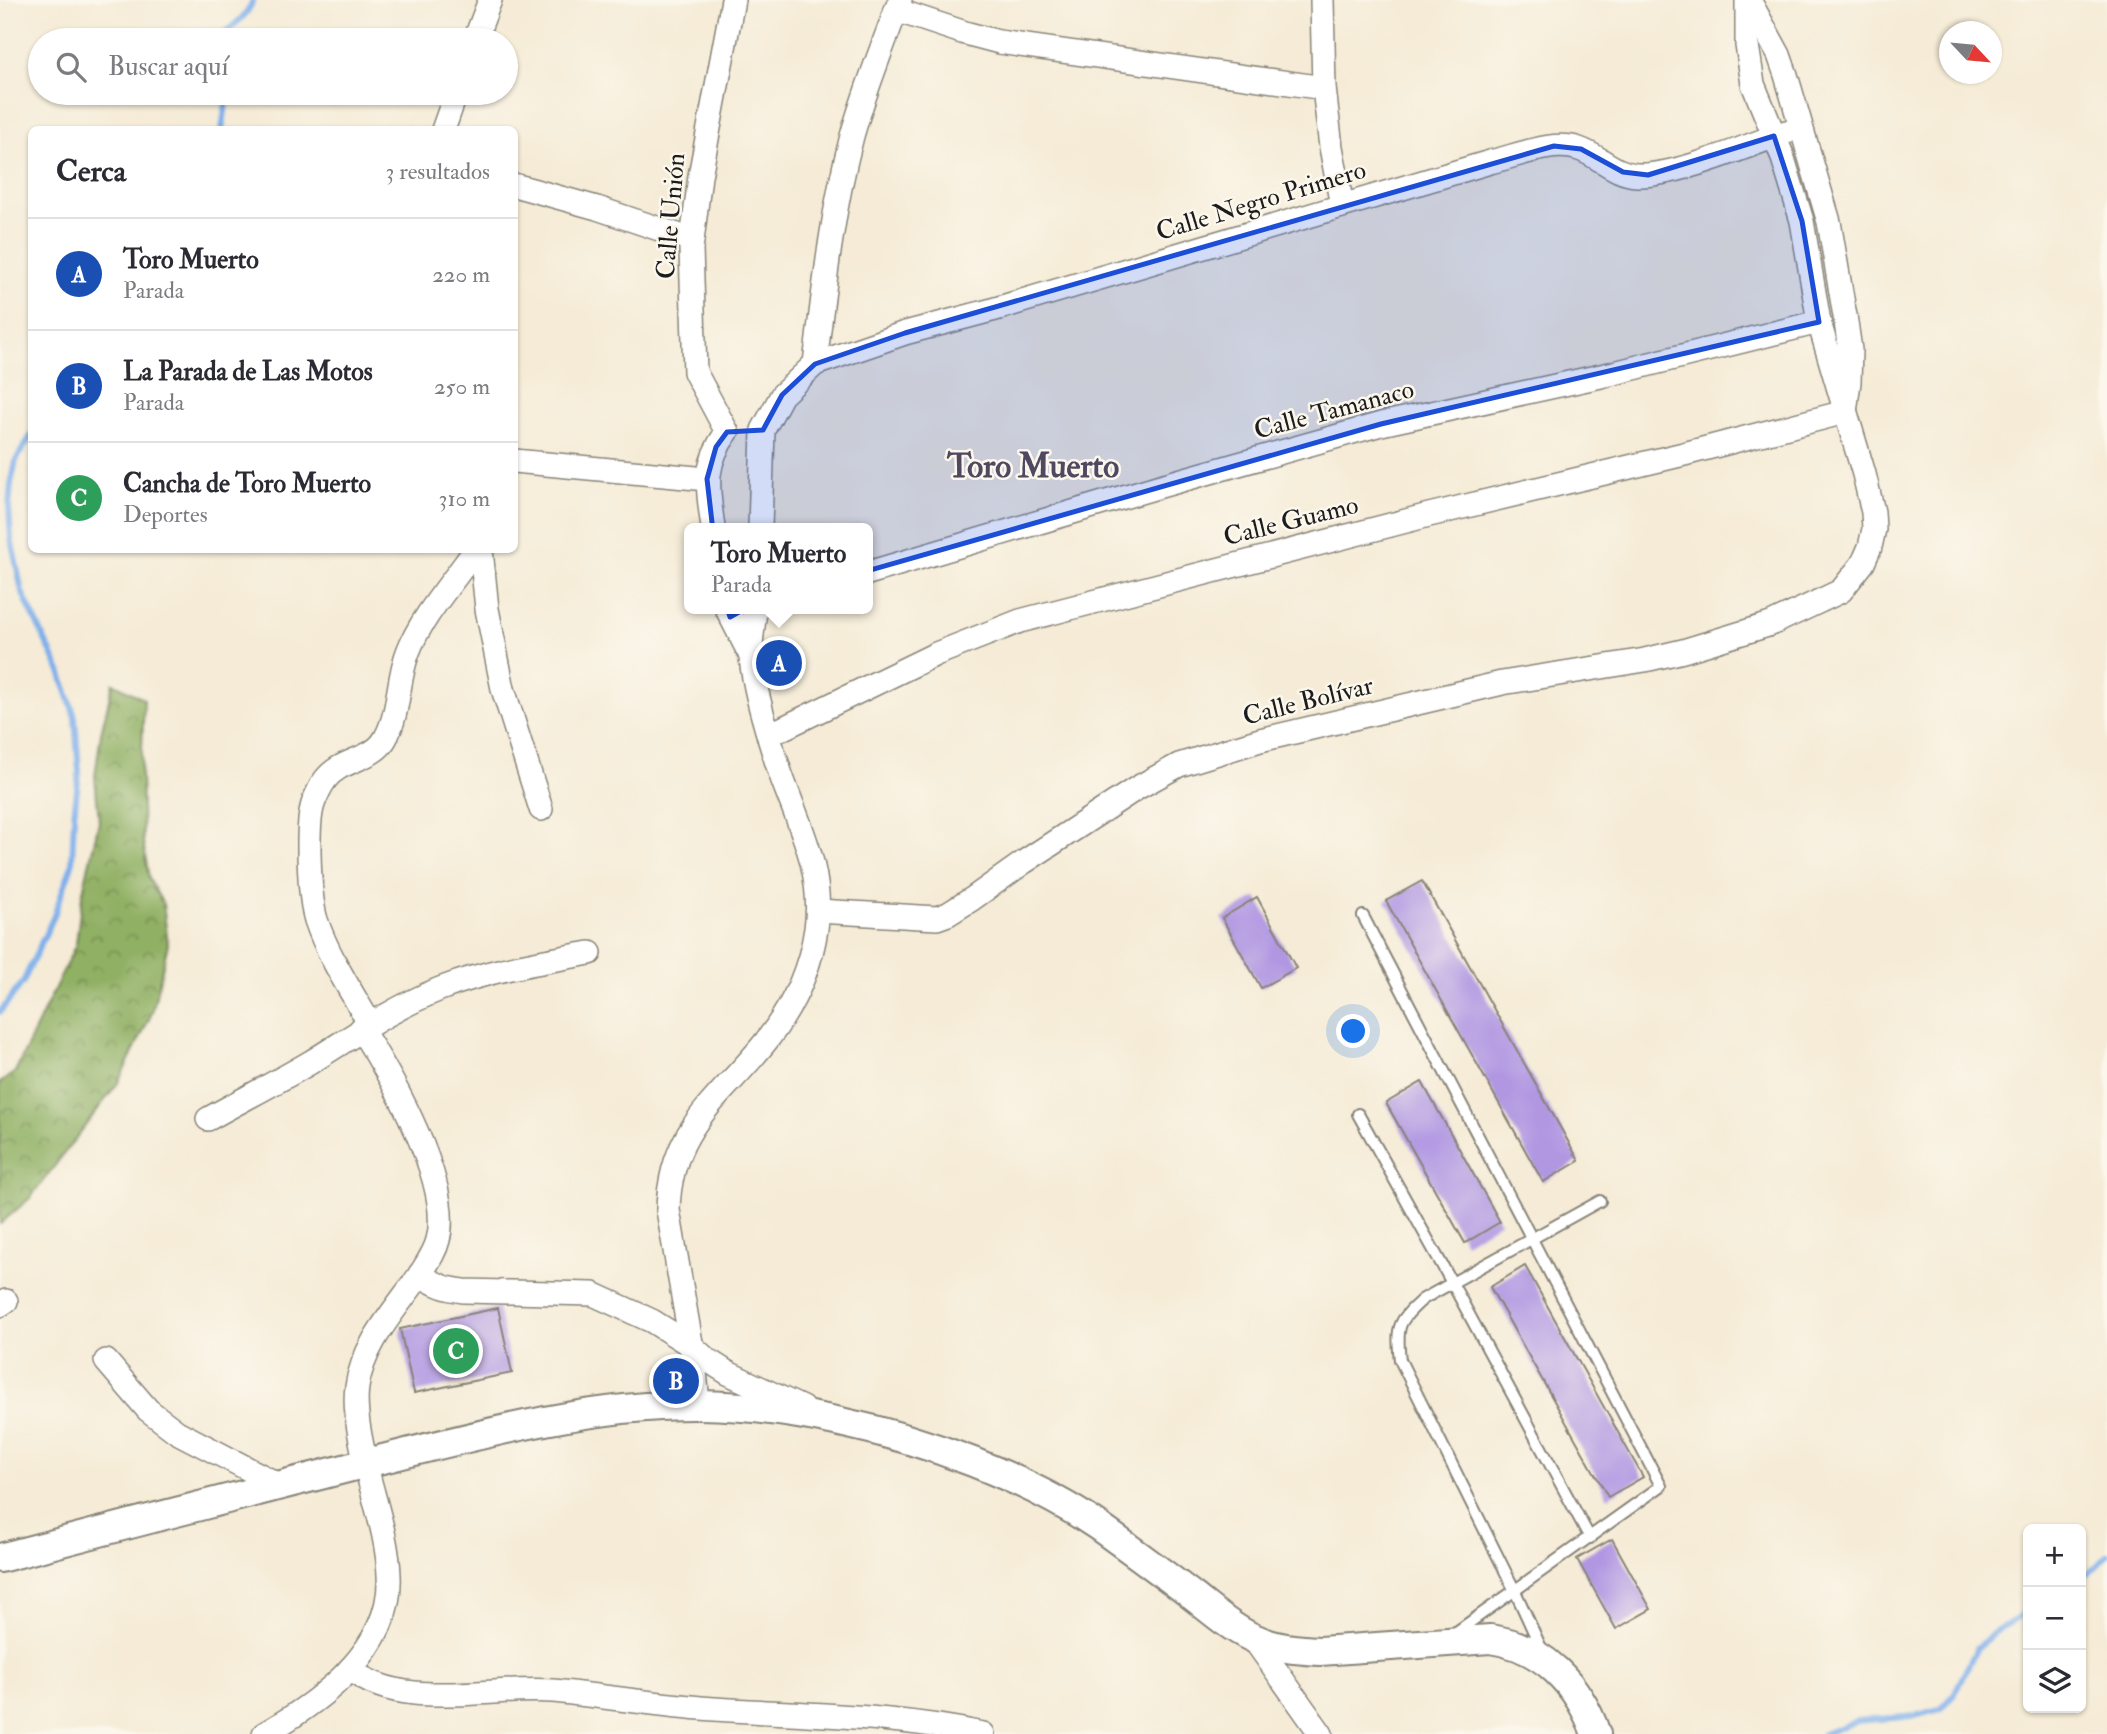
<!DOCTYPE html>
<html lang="es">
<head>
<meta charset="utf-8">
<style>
	:root { --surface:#fff; --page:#f7f7f7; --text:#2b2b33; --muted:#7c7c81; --line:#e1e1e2; --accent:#0b8043 }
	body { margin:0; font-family:"IM FELL Double Pica",serif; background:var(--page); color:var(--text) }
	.controls { position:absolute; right:21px; bottom:21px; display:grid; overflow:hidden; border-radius:10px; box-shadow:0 2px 5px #0004 }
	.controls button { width:63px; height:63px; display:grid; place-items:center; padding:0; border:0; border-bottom:2px solid var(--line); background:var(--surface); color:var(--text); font:35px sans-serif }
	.compass { position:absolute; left:1939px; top:21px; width:63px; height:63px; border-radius:50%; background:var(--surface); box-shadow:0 2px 5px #0004; rotate:116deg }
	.you { position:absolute; left:1354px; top:1032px; width:24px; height:24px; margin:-18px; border:5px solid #fff; border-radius:50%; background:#1a73e8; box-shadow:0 0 0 10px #1a73e833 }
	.badge { display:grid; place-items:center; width:46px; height:46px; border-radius:50%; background:var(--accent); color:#fff; font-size:23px; font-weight:700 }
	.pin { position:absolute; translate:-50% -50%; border:4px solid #fff; box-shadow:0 2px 7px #0006 }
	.popup { position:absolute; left:684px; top:523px; width:189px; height:91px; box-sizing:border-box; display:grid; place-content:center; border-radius:10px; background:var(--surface); filter:drop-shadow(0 2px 5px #0005); font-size:23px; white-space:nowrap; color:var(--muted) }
	.popup b { font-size:26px; color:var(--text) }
	.popup::after { content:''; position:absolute; left:50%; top:100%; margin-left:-14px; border:14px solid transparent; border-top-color:var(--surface) }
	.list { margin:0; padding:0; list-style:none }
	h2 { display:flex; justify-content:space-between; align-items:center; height:91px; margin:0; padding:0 28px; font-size:30px }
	h2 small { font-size:23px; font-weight:400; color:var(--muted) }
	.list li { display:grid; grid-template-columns:46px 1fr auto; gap:21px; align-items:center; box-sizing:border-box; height:112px; padding:0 28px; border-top:2px solid var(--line) }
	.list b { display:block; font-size:26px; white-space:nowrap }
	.list p { margin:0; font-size:23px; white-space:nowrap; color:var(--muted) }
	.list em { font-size:23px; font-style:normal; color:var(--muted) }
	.icon { flex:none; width:38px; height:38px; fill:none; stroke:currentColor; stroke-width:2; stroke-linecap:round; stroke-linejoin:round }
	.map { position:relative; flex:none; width:2107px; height:1734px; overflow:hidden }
	.search { position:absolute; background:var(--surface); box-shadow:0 2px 5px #0004; left:28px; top:28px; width:490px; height:77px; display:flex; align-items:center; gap:18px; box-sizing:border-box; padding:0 24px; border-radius:38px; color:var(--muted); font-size:26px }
	.panel { position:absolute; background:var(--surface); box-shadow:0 2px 5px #0004; left:28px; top:126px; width:490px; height:427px; border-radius:10px }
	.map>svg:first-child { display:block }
	.forest { fill:url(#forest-crowns); stroke:#566640; stroke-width:2 }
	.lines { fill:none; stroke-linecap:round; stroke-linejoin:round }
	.stream { stroke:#7fb0eb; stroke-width:6 }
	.building { fill:#b197e2 }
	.service-casing { stroke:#888479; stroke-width:14 }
	.minor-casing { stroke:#888479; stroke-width:26 }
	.tertiary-casing { stroke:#888479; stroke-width:32 }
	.service { stroke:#fff; stroke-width:10 }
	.minor { stroke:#fff; stroke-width:23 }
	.tertiary { stroke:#fff; stroke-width:28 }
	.marked { fill:#1d4ed8; fill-opacity:0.2; stroke:#1d4ed8; stroke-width:5; stroke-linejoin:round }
	.labels { text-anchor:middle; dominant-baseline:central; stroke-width:5; stroke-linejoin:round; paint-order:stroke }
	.street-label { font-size:26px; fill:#1c1c1c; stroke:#fbf7ec }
	.district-label { font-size:33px; font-weight:bold; fill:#504761; stroke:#fbf7ec }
</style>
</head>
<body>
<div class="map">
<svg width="2107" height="1734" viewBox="0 0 2107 1734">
	<defs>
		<pattern id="forest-crowns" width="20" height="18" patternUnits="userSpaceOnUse" patternTransform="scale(1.75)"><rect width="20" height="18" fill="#90b063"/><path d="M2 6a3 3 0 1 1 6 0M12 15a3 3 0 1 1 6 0" fill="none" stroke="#758e51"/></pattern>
	</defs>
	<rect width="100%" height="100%" fill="#fbf7ec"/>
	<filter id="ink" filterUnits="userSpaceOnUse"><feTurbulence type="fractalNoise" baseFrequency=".0143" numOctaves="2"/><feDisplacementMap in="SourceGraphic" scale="14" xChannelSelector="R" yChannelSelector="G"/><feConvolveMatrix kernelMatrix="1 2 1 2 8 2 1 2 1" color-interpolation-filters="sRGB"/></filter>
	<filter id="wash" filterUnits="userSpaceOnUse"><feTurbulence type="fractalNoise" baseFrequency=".00686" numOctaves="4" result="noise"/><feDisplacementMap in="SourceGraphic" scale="28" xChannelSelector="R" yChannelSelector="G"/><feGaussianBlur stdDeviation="1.57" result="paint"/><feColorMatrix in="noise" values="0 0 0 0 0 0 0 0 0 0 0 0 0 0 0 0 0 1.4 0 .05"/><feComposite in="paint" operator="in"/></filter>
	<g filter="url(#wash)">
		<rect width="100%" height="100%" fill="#f5ebd6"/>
		<path class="forest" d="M113,683L144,699L141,775L143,841L149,879L163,904L168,944L152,1013L118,1083L30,1198L0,1224V1083L15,1072L76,944L82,896L99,821L95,776L101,733Z"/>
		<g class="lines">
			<g class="stream">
				<path d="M217,40C231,24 245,22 253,0"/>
				<path d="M222,130L226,104L224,93"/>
				<path d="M0,1012L23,982L53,918L72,865L74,815L79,772L75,717L60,671L22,592L11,538L9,507L11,484L16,460L32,434"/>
				<path d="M2081,1578L2094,1569L2107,1555"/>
				<path d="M1823,1734L1857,1721L1915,1716L1940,1709L1954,1694L1977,1648L1996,1631L2028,1612"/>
			</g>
		</g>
		<g id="blocks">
			<g class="building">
				<path d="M1422,881L1579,1161L1543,1182L1386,901Z"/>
				<path d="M1257,897L1296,968L1261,988L1222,918Z"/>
				<path d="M1422,1082L1500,1222L1465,1243L1386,1103Z"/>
				<path d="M1525,1266L1643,1477L1608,1497L1490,1287Z"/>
				<path d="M498,1308L512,1373L414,1393L400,1329Z"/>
				<path d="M1612,1539L1651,1609L1616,1629L1577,1559Z"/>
			</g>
		</g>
	</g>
	<g filter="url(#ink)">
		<use href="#blocks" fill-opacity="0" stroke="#888479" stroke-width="2"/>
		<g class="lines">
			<g class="service-casing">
				<g id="service">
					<path d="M1363,916L1661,1486L1452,1635"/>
					<path d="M1358,1114L1452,1283L1590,1538"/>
					<path d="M1542,1650L1515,1591L1400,1360C1396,1326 1398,1321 1423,1299L1600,1201"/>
				</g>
			</g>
			<g class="minor-casing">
				<g id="minor">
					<path d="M1322,0L1324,88L1331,147L1342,206"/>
					<path d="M896,10L965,33L999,42L1324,88"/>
					<path d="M475,40L490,0"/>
					<path d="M443,130L456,93"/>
					<path d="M514,185L597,208L692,240"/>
					<path d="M815,364C824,288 832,211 852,136C865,90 883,45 900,0"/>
					<path d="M727,432L695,372L691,249L700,176L733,0"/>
					<path d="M514,461L707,479"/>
					<path d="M713,528C708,489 702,466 727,432"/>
					<path d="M760,528L763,430L782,395L815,364L905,333L992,310L1490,162C1517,156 1552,140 1579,149C1600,156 1614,174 1637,175C1674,177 1750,145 1786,132"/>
					<path d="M481,550L487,609L503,689L541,809"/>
					<path d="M868,573L1157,487L1381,424L1610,374L1819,322"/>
					<path d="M727,609L751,656"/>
					<path d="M769,735L936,654L1020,621L1429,515L1684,454L1845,412L1849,382L1850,350L1846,322L1829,222L1786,75L1779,55L1749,0"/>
					<path d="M818,911L937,918L948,914L972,899L1024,862L1137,788L1179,765L1260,740L1502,683L1645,660L1683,651L1771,624L1841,591L1863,563L1870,547L1874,529L1873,512L1864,474L1819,322L1802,221L1782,155L1753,84L1747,45V0"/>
					<path d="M370,1024C351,991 328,956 316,920C309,897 306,826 313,804C316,796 320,787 325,780C341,758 373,761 385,739C400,713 397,680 408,652C421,617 454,581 475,550"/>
					<path d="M208,1119C242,1100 277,1082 311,1062C353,1036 393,1008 440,989C489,970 539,962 590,953"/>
					<path d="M420,1274C434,1285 447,1289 464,1291L593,1294L652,1321L692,1346L706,1359L728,1373L802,1408"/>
					<path d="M0,1305L6,1301"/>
					<path d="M106,1361L148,1410L177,1432L279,1485"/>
					<path d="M698,1405L694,1360L668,1210C670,1126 721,1099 767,1040C792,1008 810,969 816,929C824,871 800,828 781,775C770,743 754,690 751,657C750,641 754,624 755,609"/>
					<path d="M1253,1638L1321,1734"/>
					<path d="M350,1669C401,1712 491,1686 553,1691C602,1696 652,1704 701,1708C796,1715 890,1714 983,1734"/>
					<path d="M264,1734C321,1701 393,1649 389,1575C388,1544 378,1512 370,1482C364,1455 353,1414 357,1387C363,1343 397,1308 421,1273C428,1262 435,1252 438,1240C453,1184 391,1076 361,1029"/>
				</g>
			</g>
			<g class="tertiary-casing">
				<path id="tertiary" d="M0,1558C122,1526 245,1494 367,1463C474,1436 589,1404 699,1405C789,1406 889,1429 973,1462C1016,1479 1060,1500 1098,1526C1130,1549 1163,1573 1194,1597C1212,1611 1230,1627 1251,1637C1273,1648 1297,1650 1320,1651L1490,1639C1543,1646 1579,1685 1596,1734"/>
			</g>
			<use href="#service" class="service"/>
			<use href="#minor" class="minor"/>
			<use href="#tertiary" class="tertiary"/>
		</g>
	</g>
	<path class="marked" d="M1774,136L1802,221L1819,322L1381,424L755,603L730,617L719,583L707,479L716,447L727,432L763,430L782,395L815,364L905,333L1554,146L1581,149L1623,172L1648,175Z"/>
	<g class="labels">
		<g class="street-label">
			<text transform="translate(1261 201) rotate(-17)">Calle Negro Primero</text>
			<text transform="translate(671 216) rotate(-85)">Calle Unión</text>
			<text transform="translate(1334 410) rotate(-15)">Calle Tamanaco</text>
			<text transform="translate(1291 521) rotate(-14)">Calle Guamo</text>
			<text transform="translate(1308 701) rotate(-14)">Calle Bolívar</text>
		</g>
		<g class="district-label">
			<text x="1033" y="466">Toro Muerto</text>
		</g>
	</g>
</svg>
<div class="controls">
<button>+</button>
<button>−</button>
<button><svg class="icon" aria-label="layers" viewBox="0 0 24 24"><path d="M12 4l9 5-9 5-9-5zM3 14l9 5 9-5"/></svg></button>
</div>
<svg class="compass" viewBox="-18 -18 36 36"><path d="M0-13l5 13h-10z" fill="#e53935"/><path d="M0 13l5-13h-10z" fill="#7c7c81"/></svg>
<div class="you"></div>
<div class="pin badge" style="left:779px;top:663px;background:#1a4fb4">A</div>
<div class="popup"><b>Toro Muerto</b>Parada</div>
<div class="pin badge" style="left:676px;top:1381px;background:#1a4fb4">B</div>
<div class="pin badge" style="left:456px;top:1351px;background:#2e9e5b">C</div>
<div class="search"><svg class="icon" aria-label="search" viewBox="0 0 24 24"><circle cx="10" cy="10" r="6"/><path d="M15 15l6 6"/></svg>Buscar aquí</div>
<section class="panel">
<h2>Cerca<small>3 resultados</small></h2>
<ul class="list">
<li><span class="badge" style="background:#1a4fb4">A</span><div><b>Toro Muerto</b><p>Parada</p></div><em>220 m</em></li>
<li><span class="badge" style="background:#1a4fb4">B</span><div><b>La Parada de Las Motos</b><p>Parada</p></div><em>250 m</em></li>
<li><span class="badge" style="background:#2e9e5b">C</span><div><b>Cancha de Toro Muerto</b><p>Deportes</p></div><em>310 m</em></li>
</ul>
</section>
</div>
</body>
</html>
